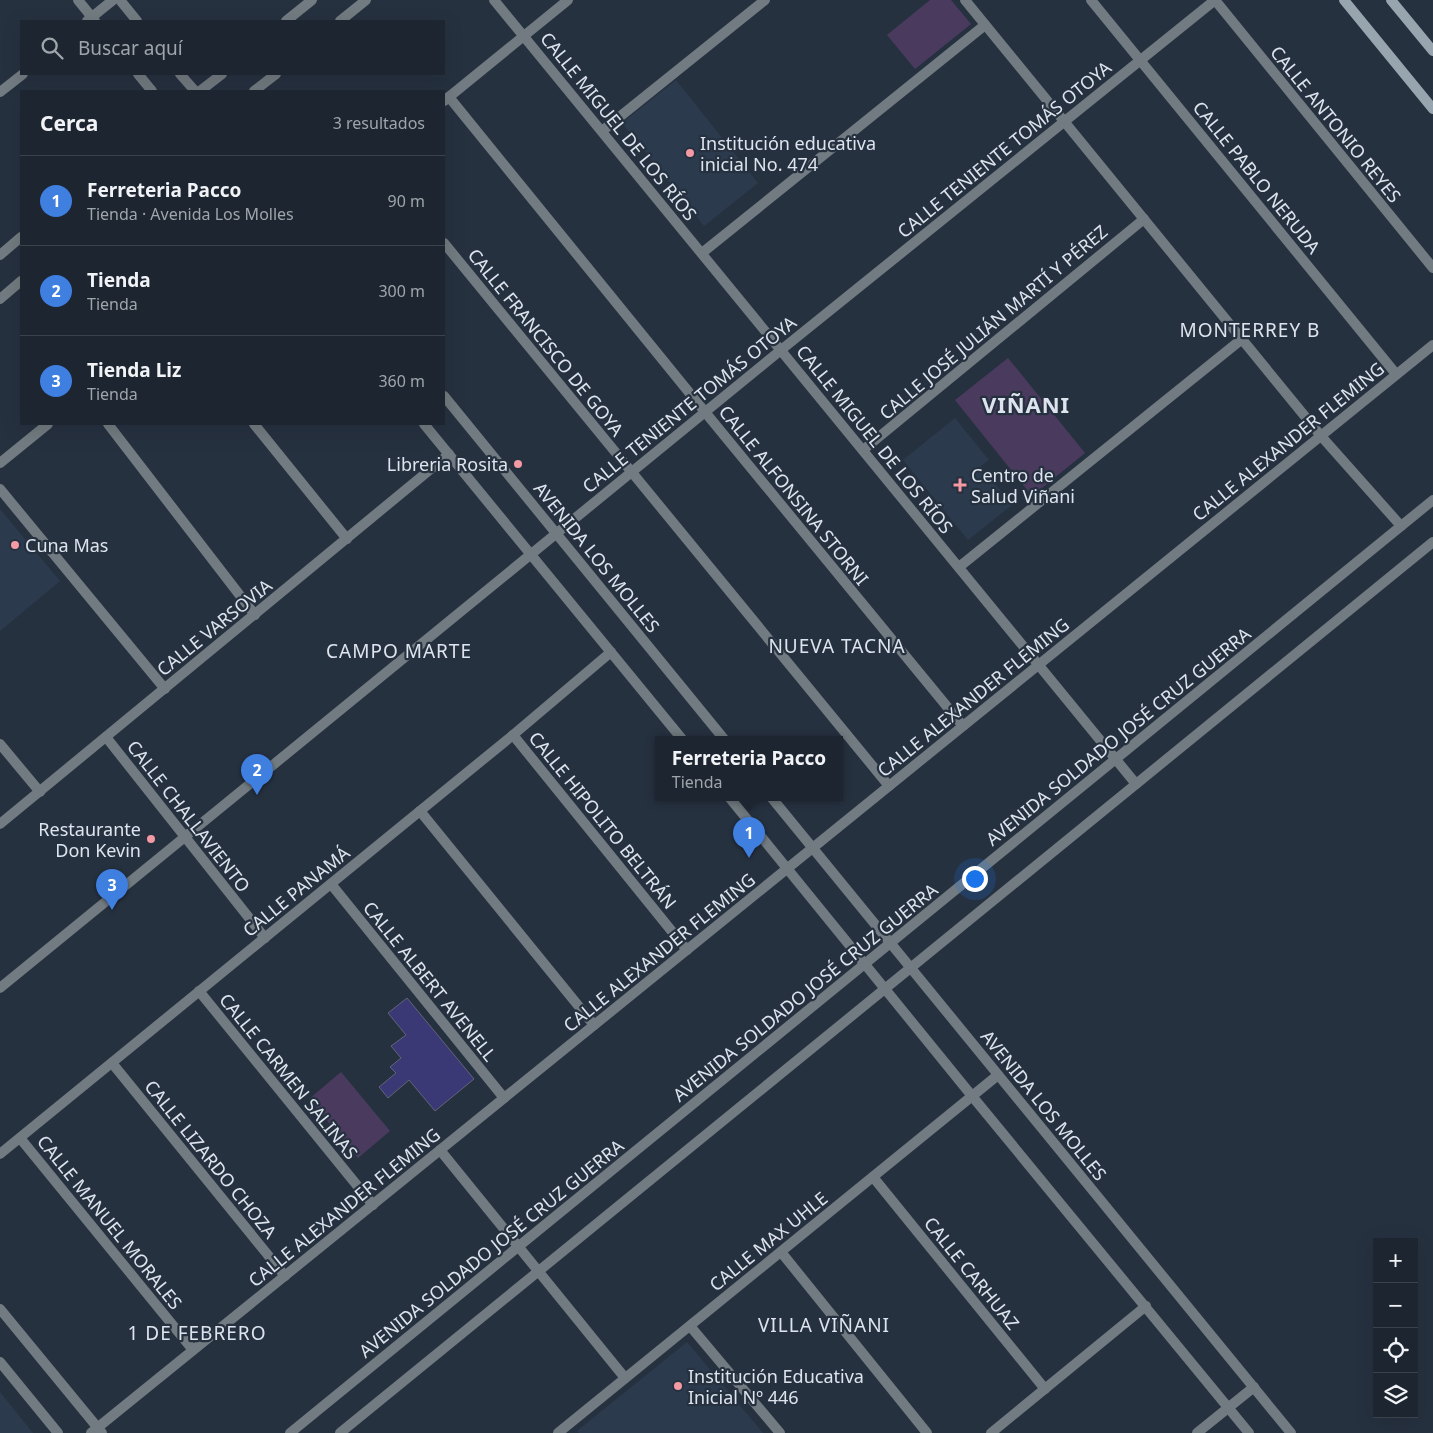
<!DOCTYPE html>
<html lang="es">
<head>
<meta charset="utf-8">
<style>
	:root { --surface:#1c2530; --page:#29313c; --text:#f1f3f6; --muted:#a0a5ab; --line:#3a424c; --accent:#95b2f1 }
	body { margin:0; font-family:"Noto Sans",sans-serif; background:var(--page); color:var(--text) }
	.controls { position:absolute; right:15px; bottom:15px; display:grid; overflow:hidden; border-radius:0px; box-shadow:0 5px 20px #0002 }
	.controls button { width:45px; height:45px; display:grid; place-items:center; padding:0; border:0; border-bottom:1px solid var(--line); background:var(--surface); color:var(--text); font:25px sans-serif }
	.you { position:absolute; left:974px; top:878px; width:18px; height:18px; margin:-12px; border:4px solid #fff; border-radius:50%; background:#1a73e8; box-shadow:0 0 0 8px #1a73e833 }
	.badge { display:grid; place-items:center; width:32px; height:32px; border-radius:50%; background:var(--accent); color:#fff; font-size:16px; font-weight:700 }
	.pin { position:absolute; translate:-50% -41px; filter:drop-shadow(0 1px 2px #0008) }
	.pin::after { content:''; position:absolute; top:26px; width:18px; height:15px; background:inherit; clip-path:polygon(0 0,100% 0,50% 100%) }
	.popup { position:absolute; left:655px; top:736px; width:188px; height:65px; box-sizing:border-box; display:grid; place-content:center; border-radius:0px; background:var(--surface); filter:drop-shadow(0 1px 4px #0005); font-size:16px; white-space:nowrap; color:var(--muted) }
	.popup b { font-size:19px; color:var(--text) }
	.popup::after { content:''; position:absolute; left:50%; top:100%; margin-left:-10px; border:10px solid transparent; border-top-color:var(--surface) }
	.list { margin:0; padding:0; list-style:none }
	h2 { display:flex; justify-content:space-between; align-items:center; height:65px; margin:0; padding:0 20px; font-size:21px }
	h2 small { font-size:16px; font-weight:400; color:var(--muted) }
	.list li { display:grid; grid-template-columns:32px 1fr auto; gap:15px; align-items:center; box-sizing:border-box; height:90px; padding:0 20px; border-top:1px solid var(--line) }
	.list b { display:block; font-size:19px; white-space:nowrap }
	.list p { margin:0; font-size:16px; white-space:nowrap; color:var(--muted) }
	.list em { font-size:16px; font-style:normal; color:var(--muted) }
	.icon { flex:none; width:28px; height:28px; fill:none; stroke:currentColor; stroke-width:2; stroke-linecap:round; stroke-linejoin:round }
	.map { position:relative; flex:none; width:1433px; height:1433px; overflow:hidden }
	.search { position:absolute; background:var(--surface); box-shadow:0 5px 20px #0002; left:20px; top:20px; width:425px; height:55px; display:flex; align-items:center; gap:12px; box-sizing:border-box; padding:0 18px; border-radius:0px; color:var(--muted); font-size:19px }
	.panel { position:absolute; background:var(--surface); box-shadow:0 5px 20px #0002; left:20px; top:90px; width:425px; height:335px; border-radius:0px }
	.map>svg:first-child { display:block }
	.built { fill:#2c3a4e }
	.green { fill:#4a3b5e }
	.building { fill:#3a3975; stroke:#626477 }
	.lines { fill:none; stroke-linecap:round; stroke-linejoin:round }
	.minor { stroke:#727b81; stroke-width:10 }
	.tertiary { stroke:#727b81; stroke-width:10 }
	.secondary { stroke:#97a5ae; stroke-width:10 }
	.poi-dot { fill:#f49aa5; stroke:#263140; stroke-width:2 }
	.labels { text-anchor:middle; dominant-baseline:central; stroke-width:4.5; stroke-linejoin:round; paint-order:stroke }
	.street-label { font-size:18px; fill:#dde4ee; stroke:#263140 }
	.poi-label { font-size:18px; fill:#dde4ee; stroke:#263140; text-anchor:start }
	.neighbourhood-label { font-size:19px; letter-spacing:1px; fill:#dde4ee; stroke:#263140 }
	.district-label { font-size:22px; font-weight:bold; letter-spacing:1px; fill:#dde4ee; stroke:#263140 }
</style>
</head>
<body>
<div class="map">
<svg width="1433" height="1433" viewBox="0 0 1433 1433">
	<rect width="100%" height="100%" fill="#263140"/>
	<g class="built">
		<path d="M676,80L758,183L704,226L622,123Z"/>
		<path d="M955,418L989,460L981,466L1012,505L968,540L903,460Z"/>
		<path d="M0,509L60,581L0,631Z"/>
		<path d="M687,1342L763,1433H579L577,1431Z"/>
		<path d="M0,1392L33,1433H0Z"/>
	</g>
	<g class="green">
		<path d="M930,0H951L971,24L915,69L887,35Z"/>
		<path d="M1008,358L1085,453L1032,496L955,400Z"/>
		<path d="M341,1072L390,1131L358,1158L309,1099Z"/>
	</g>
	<path class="building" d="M407,998L474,1079L435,1111L409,1080L388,1098L379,1087L396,1073L390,1067L401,1058L391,1046L406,1035L388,1013Z"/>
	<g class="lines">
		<g class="minor">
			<path d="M494,0L1136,784"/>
			<path d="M965,0L1321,436L1401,526"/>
			<path d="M1091,0L1396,374"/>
			<path d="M1215,0L1433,268"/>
			<path d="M87,21L113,0"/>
			<path d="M0,92L23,74"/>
			<path d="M449,97L705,412L963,726"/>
			<path d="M444,101L568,0"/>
			<path d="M602,131L765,0"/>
			<path d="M444,243L889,786"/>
			<path d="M702,253L985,25"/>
			<path d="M108,424L255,615"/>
			<path d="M254,424L347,539"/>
			<path d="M863,450L1144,219"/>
			<path d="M0,463L48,424"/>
			<path d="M0,489L165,689"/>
			<path d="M959,567L1242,339"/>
			<path d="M513,735L687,950"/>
			<path d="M106,737L265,938"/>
			<path d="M0,744L40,792"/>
			<path d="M420,811L594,1025"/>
			<path d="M0,824L449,454"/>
			<path d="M331,884L504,1098"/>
			<path d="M0,988L781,350L1215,0"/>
			<path d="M199,991L373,1205"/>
			<path d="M112,1063L285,1276"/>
			<path d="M20,1138L193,1350"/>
			<path d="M440,1150L625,1378"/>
			<path d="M0,1154L513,735L611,652"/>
			<path d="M873,1177L1045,1389"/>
			<path d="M781,1252L927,1433"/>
			<path d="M690,1326L780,1433"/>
			<path d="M91,1433L1433,345"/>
			<path d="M558,1433L998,1075"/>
			<path d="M991,1433L1146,1306"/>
			<path d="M1197,1433L1254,1387"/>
		</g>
		<g class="tertiary">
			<path d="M78,0L95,21"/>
			<path d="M120,0L137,21"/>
			<path d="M286,21L312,0"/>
			<path d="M340,21L366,0"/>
			<path d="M138,74L152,91"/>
			<path d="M180,74L195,91"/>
			<path d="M200,91L222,74"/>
			<path d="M254,91L276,74"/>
			<path d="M0,255L21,237"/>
			<path d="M0,299L21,281"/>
			<path d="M444,396L724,739"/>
			<path d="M424,424L682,739"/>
			<path d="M729,797L972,1096L1249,1433"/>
			<path d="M771,797L1291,1433"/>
			<path d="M0,1309L102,1433"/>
			<path d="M0,1362L58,1433"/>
			<path d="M290,1433L1433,500"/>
			<path d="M340,1433L1433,542"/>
		</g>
		<g class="secondary">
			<path d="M1344,0L1433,109"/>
			<path d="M1391,0L1433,51"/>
		</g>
	</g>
	<g class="poi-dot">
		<circle cx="690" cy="153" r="5"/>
		<circle cx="518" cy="464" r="5"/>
		<path d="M957.5 477.5h5v5h5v5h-5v5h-5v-5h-5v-5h5z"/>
		<circle cx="15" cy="545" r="5"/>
		<circle cx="151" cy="839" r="5"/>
		<circle cx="678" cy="1386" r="5"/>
	</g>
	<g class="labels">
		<g class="street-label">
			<text transform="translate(1336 124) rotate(51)">CALLE ANTONIO REYES</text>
			<text transform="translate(619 126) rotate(51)">CALLE MIGUEL DE LOS RÍOS</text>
			<text transform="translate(1004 149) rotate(-39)">CALLE TENIENTE TOMÁS OTOYA</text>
			<text transform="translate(1257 177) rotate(51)">CALLE PABLO NERUDA</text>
			<text transform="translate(993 322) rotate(-40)">CALLE JOSÉ JULIÁN MARTÍ Y PÉREZ</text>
			<text transform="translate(546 342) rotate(51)">CALLE FRANCISCO DE GOYA</text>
			<text transform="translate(689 404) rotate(-39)">CALLE TENIENTE TOMÁS OTOYA</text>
			<text transform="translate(875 439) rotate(51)">CALLE MIGUEL DE LOS RÍOS</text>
			<text transform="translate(1288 441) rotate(-39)">CALLE ALEXANDER FLEMING</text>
			<text transform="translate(794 495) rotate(51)">CALLE ALFONSINA STORNI</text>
			<text transform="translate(597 557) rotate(51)">AVENIDA LOS MOLLES</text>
			<text transform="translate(214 627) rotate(-39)">CALLE VARSOVIA</text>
			<text transform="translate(973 697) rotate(-39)">CALLE ALEXANDER FLEMING</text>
			<text transform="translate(1118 736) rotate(-39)">AVENIDA SOLDADO JOSÉ CRUZ GUERRA</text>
			<text transform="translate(189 816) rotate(52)">CALLE CHALLAVIENTO</text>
			<text transform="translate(603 820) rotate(51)">CALLE HIPOLITO BELTRÁN</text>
			<text transform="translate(296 891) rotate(-39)">CALLE PANAMÁ</text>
			<text transform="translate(659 952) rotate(-39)">CALLE ALEXANDER FLEMING</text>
			<text transform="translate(430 981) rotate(51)">CALLE ALBERT AVENELL</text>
			<text transform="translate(805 992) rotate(-39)">AVENIDA SOLDADO JOSÉ CRUZ GUERRA</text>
			<text transform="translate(289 1076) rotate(51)">CALLE CARMEN SALINAS</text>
			<text transform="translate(1044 1105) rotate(51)">AVENIDA LOS MOLLES</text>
			<text transform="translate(211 1159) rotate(51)">CALLE LIZARDO CHOZA</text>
			<text transform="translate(344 1207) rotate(-39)">CALLE ALEXANDER FLEMING</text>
			<text transform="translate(110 1222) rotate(51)">CALLE MANUEL MORALES</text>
			<text transform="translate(768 1241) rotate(-39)">CALLE MAX UHLE</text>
			<text transform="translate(491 1248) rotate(-39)">AVENIDA SOLDADO JOSÉ CRUZ GUERRA</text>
			<text transform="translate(972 1273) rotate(51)">CALLE CARHUAZ</text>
		</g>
		<g class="poi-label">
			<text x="700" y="143">Institución educativa<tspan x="700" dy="21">inicial No. 474</tspan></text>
			<text x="508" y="464" text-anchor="end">Libreria Rosita</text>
			<text x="971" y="475">Centro de<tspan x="971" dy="21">Salud Viñani</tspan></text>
			<text x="25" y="545">Cuna Mas</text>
			<text x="141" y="829" text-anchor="end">Restaurante<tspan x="141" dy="21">Don Kevin</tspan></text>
			<text x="688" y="1376">Institución Educativa<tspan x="688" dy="21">Inicial Nº 446</tspan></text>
		</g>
		<g class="neighbourhood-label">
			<text x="1250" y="330">MONTERREY B</text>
			<text x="837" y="646">NUEVA TACNA</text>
			<text x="399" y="651">CAMPO MARTE</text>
			<text x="824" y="1325">VILLA VIÑANI</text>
			<text x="197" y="1333">1 DE FEBRERO</text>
		</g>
		<g class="district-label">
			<text x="1026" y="404">VIÑANI</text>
		</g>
	</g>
</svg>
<div class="controls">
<button>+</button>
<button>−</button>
<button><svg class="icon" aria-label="locate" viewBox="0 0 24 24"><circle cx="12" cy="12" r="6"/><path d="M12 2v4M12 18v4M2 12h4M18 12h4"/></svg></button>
<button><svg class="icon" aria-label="layers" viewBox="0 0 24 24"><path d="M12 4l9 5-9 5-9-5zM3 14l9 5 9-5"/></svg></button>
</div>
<div class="you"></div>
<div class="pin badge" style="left:749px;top:858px;background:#3f7fe0">1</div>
<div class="popup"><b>Ferreteria Pacco</b>Tienda</div>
<div class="pin badge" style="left:257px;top:795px;background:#3f7fe0">2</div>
<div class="pin badge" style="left:112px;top:910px;background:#3f7fe0">3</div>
<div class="search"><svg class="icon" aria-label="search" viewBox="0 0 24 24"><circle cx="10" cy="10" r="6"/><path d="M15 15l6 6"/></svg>Buscar aquí</div>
<section class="panel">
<h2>Cerca<small>3 resultados</small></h2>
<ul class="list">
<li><span class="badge" style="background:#3f7fe0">1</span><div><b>Ferreteria Pacco</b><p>Tienda · Avenida Los Molles</p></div><em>90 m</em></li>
<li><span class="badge" style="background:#3f7fe0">2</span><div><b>Tienda</b><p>Tienda</p></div><em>300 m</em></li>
<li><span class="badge" style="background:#3f7fe0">3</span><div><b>Tienda Liz</b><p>Tienda</p></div><em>360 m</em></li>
</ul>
</section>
</div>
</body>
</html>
